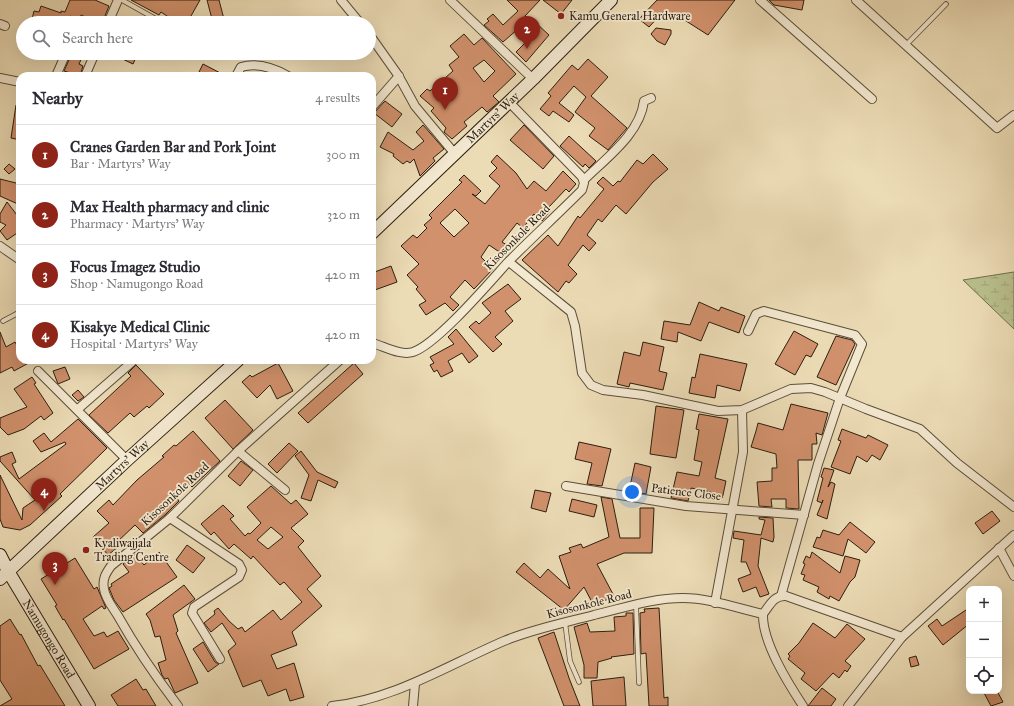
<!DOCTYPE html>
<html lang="en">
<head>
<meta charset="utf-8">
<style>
	:root { --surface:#fff; --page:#f2f2f3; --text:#2b2b33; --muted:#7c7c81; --line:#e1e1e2; --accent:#8f2418 }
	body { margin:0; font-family:"IM FELL Great Primer",serif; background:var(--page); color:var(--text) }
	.controls { position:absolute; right:12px; bottom:12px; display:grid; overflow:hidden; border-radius:8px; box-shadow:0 4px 16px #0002 }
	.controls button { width:36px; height:36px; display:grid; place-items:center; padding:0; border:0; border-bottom:1px solid var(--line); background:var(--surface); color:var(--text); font:20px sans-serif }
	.you { position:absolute; left:632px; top:492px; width:14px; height:14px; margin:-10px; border:3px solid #fff; border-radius:50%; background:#1a73e8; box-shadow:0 0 0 6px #1a73e833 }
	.badge { display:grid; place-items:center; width:26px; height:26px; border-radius:50%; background:var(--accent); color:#fff; font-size:13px; font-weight:700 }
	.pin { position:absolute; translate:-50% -33px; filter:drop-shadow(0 1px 2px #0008) }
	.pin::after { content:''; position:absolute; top:21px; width:14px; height:12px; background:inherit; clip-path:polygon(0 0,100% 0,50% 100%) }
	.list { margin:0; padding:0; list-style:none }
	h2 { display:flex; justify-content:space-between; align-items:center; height:52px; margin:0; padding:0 16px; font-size:17px }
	h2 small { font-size:13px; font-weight:400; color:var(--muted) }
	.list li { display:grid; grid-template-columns:26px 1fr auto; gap:12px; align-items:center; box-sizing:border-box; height:60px; padding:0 16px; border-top:1px solid var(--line) }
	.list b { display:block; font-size:15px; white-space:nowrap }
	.list p { margin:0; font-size:13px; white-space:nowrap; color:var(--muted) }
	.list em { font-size:13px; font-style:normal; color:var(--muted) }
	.icon { flex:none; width:22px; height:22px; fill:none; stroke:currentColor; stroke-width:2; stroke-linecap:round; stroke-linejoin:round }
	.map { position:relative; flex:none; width:1014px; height:706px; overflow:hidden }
	.search { position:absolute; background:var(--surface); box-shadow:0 4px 16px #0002; left:16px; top:16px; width:360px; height:44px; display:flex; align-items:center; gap:10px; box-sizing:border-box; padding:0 14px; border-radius:22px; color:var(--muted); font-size:15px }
	.panel { position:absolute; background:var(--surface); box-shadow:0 4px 16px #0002; left:16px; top:72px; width:360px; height:292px; border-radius:12px }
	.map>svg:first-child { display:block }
	.wetland { fill:url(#wetland-marsh); stroke:#726f4e }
	.building { fill:#d1916c; stroke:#2b1e0f; fill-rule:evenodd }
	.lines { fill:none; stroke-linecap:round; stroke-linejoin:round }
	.lane-casing { stroke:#5b4e39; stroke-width:5.5 }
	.street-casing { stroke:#5b4e39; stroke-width:10 }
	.secondary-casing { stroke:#2b1e0f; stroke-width:14 }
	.lane { stroke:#f3e8d0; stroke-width:4 }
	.street { stroke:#f3e8d0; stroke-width:8 }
	.secondary { stroke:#f3e8d0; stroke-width:12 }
	.poi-dot { fill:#8f2418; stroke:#f3e8d0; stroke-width:1.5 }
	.labels { text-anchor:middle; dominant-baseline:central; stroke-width:3.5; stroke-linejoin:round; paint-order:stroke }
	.poi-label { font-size:12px; fill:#2b1e0f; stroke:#f3e8d0; text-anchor:start }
	.street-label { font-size:12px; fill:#2b1e0f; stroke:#f3e8d0 }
</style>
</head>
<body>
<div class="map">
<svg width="1014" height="706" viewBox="0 0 1014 706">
	<defs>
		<pattern id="wetland-marsh" width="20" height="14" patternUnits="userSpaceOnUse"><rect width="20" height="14" fill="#b9c08d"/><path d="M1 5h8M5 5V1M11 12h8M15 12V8" fill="none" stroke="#9fa578"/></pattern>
	</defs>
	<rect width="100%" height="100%" fill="#ecdcb6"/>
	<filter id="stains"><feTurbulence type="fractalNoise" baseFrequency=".005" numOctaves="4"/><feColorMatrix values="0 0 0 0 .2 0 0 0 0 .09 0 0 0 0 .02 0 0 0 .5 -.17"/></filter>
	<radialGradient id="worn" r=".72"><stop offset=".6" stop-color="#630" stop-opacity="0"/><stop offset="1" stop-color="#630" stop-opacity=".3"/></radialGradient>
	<path class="wetland" d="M1014,272V329L963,280Z"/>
	<g class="building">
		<path d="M70,0H95L109,6L102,23H98L81,15L80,20L70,16L67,23H35L36,20L32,19L34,11L39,12L41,6L61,13V11L65,12Z"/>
		<path d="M131,0H200L187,23H171L173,20L161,12L159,15Z"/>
		<path d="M207,0H219L225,23H213Z"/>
		<path d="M507,0H540L525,16L535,26L537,24L549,35L526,62L516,52L529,39L519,28L503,42L484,25L489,21L487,19L493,14L503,25L518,11Z"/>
		<path d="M543,0H572L561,14Z"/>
		<path d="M657,0H735L708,35L672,12L670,15L664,11L649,27L639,19Z"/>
		<path d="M769,0H804L802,10L774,5Z"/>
		<path d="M656,28L671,30V34L665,45L657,41L651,34Z"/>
		<path d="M464,34L474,45L482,38L516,74L493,96L499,102L487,112L482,107L464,122L467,126L452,139L444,132L446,128L431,111L434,108L420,96L427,89L430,91L453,71L449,65L459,57L450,46ZM484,60L495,71L484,82L473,68Z"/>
		<path d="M72,53H84L79,64L83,66L80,76L64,71Z"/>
		<path d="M110,53H138L133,64Z"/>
		<path d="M588,59L608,77L591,96L627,128L608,150L589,136L595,128L575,112L586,97L574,86L559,103L574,115L569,122L553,111L549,116L540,109L551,96L548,93L572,65L578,70Z"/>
		<path d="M203,64L226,76H197Z"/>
		<path d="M385,101L402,114L392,127L374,113Z"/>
		<path d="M16,105H20V140L11,138Z"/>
		<path d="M423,125L444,149L433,158L435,161L420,176L414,159L410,163L407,161L403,164L393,156L394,154L380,147L388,132L413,150L424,141L416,132Z"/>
		<path d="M524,125L554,156L543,169L510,140Z"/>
		<path d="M569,136L596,161L589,168L585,164L583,167L560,146Z"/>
		<path d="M653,154L668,169L653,182L626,214L616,205L602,222L598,219L587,235L596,243L589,251L583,245L568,265L577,274L569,283L566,281L558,292L522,260L548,235L558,246L578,216L580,218L604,189L597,183L603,177L613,186L618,181L620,182L637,160L643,164Z"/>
		<path d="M497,155L516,173L527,189L534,181L546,191L563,171L576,184L569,192L566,189L548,208L551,210L542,221L534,214L523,228L517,223L502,242L510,247L504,255L489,245L481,257L493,269L474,289L465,280L450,297L459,305L453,311L445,303L426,315L419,305L426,301L416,289L418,287L407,275L419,264L401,246L413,235L417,238L427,228L424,225L432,218L429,215L462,182L459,180L464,175L481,191L476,196L472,194L485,204L500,186L489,176L497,168L491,162ZM455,209L469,223L454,237L440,223Z"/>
		<path d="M9,164L15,169L9,174L4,169Z"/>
		<path d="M0,179L20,184V205L0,196Z"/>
		<path d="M7,202L20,219V231L7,240L0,231L6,225L0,222V214Z"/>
		<path d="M391,266L397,282L372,291V273Z"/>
		<path d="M508,284L521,299L505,311L513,321L495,337L502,344L493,352L469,327L476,321L479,324L491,313L482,303Z"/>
		<path d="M699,302L719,311L721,307L745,316L739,333L709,322L701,341L678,332L677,342L661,339L664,321L690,325Z"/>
		<path d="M456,329L478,356L469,363L462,353L448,361L453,371L441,377L437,370L434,372L430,365L434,363L430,357L454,344L448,337Z"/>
		<path d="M794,331L818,344L811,357L806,355L795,375L775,364Z"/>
		<path d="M0,332L6,347L15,342L20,351V360H34L14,371L12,367L0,373Z"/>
		<path d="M836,336L852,340L855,344L836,385L817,377Z"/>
		<path d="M643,342L664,347L659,371L667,373L663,390L630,383L629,387L617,384L624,352L640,356Z"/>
		<path d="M700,354L747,364L740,391L717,385L715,398L689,393L692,377L695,378Z"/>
		<path d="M278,363L293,391L277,399L270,385L257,398L242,382L250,375L252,377Z"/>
		<path d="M354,363L363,374L308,423L298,413Z"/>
		<path d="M136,365L164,394L149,408L147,406L134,417L130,413L108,433L89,415L131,376L128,373Z"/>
		<path d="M65,367L70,379L58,384L53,371Z"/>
		<path d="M32,377L36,383L34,384L53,413L44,420L41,416L24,429L8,435L0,427V418L27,407L14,389Z"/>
		<path d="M78,390L84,397L78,401L72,395Z"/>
		<path d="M225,400L253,430L233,449L205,418Z"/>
		<path d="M791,404L828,413L822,435L816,433L817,444H812V460H798L799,509L786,508V499H771L772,507L759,506L757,482L772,481V468H777L776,454L751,447L756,431L758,423L783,430Z"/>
		<path d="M656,406L684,410L676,458L650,454Z"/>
		<path d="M699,414L728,419L715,478L726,481L723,495L722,498L710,496L711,492L691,488L688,501L671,498L677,472L699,476L702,462L694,460L699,430L696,429Z"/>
		<path d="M78,419L107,448L60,494L62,496L30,525L20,530L3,527L0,519V475L22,520L23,508L35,500L0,461V457L12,452L16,462L12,464L19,479L66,444L65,442L41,452L33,441L44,433L51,442Z"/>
		<path d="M842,429L866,438L868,435L888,445L880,460L872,455L867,462L857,456L850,474L831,467L841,441L838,440Z"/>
		<path d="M193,431L220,461L192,487L189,484L176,497L179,501L166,514L143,533L135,525L115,544L118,547L108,555L93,537L109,523L97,511L109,500L113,505L137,480L164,457L162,456L174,445L176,446Z"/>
		<path d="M579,442L611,449L602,486L587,484L592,463L575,459Z"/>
		<path d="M289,443L298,451L277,473L268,464Z"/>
		<path d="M301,451L317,472L338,482L335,488L318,480L311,501L301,498L309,475L295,456Z"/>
		<path d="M241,461L253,470L240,486L228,476Z"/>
		<path d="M635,463L651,467L646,494L629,491Z"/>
		<path d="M824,468L834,470L828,487L831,482L835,484L827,519L817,515L823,500L822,503L817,501L823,478L821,477Z"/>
		<path d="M271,486L291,504L296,500L308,514L291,528L304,541L298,547L321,576L307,589L322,606L292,632L297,645L271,655L277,669L294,663L304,697L290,701L286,689L268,696L261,680L243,687L228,651L236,644L222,623L211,632L204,623L215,614L214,611L218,608L229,621L238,629L242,627L245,632L273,610L281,620L302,602L284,582L280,585L253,556L251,559L234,544L229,549L214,532L211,535L201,524L223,505L234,516L230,519L245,536L248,533L250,534L261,523L247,507ZM271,527L283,537L268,549L257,540Z"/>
		<path d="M535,490L551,493L546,512L531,508Z"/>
		<path d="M601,497L612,499L620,538H640V508H654L652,553H624L597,564L614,596L594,606L584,587L564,610L516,572L524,563L540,578L548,569L570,589L559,556L571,552L569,548L581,544L583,548L609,537Z"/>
		<path d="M572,499L597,505L594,517L569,511Z"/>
		<path d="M992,511L1000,521L983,534L975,523Z"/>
		<path d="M759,517L773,518L774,537L773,542L761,538L758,566L769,594L760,597L756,587L743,592L738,579L751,574L746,562H741L744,540L733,538L734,531L761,535L765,520L759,519Z"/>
		<path d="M850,522L875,542L866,553L848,539L843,556L813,547L817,537L820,538L823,530L839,535Z"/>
		<path d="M187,545L205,558L193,573L176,560Z"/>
		<path d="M159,552L177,577L123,612L114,600L109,588L112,586L111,584L129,572L123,564L135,554L144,565Z"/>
		<path d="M812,552L840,573L845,556L860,560L855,577L850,582L839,601L830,596L829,599L817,592L819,587L803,580L805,575L801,574L805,564L803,563L806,556L810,558Z"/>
		<path d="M75,558L94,589L97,587L106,608L104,609L102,606L83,619L94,636L104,632L107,637L118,631L129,649L94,669L64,619L63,620L55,606L57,605L41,579Z"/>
		<path d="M184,585L195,599L173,615L178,631L176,633L198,683L175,693L168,678L165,679L162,675L158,663L166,660L160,636L155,637L150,620L146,614Z"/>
		<path d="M659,608L664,698L668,697V706H649L646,653L641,654L640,613L645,612L644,609Z"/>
		<path d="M969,608V624L943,645L928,626L937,619L942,626Z"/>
		<path d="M626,613H633L634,654L611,657L612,658L598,662L597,678H584V665L574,627L587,623L590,632L615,631L614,617L626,616Z"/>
		<path d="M10,619L20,635L21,634L38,666L40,665L65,706H0L12,699L0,680V626Z"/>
		<path d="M813,623L835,638L847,624L865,639L845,661L851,666L847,672L845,670L839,678L833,673L816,691L801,679L805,673L788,659L790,656L788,654L799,643Z"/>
		<path d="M554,632L569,678L580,706H564L538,638Z"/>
		<path d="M203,642L215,662L219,664L208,672L193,649Z"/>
		<path d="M916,656L919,665L911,667L909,658Z"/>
		<path d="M624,677L626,706H593L591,681Z"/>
		<path d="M136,679L143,690L146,689L156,706H118L111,695Z"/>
		<path d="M822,688L836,699L831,706H808Z"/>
		<path d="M983,691H997L1003,702L991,706Z"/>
	</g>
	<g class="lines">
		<g class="lane-casing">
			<g id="lane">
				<path d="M122,0L163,23"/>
				<path d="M906,45L946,4"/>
				<path d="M3,321L20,312"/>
				<path d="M636,604L639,683"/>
				<path d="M565,622L570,661L579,682"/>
			</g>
		</g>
		<g class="street-casing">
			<g id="street">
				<path d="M341,0L360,23"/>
				<path d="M450,0L533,79"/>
				<path d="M760,0L872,99"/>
				<path d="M856,0L997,128L1014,115"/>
				<path d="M108,23L118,0"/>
				<path d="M0,24L5,26"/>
				<path d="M369,34L398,75L415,106L455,154"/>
				<path d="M56,76L66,53"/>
				<path d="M85,76L95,53"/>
				<path d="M236,76L241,67C258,62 274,68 288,76"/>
				<path d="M0,78L20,82"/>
				<path d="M372,107L399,76"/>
				<path d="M584,180C606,158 640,134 644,101L651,98"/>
				<path d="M0,246L20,260"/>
				<path d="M509,262L571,312L575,326L582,373L591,385L603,390L643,395L718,411L742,410L791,389L811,388L825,392L866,409L920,429L957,463L1014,507"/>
				<path d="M748,331L756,314L764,311L855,335L862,344L840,398L818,464L781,596"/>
				<path d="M372,343C384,346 400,356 413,352C437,344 489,283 508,262C532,238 558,214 582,190L584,183L582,177L509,102"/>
				<path d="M38,371L127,460"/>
				<path d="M78,409L132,362"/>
				<path d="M238,451L285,490"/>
				<path d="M566,486L686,506L804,515"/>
				<path d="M170,518L239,564L242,570L239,577L194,607L192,613L220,659"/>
				<path d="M999,548L1014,576"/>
				<path d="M715,603L743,452L742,410"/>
				<path d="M763,614C770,605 774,595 786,596L902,637"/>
				<path d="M178,706C156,677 136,648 118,616C113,608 105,598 104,589C102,579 106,573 111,566L170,518L238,451L340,360"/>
				<path d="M332,706C395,699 446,666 504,641C533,629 564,623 594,615C624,608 652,598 683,598C709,598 737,608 763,614C762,642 788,683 803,706"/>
				<path d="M413,706L415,684"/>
				<path d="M848,706L902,637L1014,535"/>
			</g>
		</g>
		<g class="secondary-casing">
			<g id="secondary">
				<path id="s1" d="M372,233L533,79L611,0"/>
				<path id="s2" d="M0,555L8,571L89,706"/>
				<path id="s3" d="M0,579L127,460L238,360"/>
			</g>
		</g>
		<use href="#lane" class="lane"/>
		<use href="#street" class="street"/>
		<use href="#secondary" class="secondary"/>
	</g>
	<g class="poi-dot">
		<circle cx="561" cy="16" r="4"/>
		<circle cx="86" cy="550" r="4"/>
	</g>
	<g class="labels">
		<g class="poi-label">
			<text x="569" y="16">Kamu General Hardware</text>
			<text x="94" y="543">Kyaliwajjala<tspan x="94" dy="14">Trading Centre</tspan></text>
		</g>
		<g class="street-label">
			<text stroke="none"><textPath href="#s1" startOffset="167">Martyrs' Way</textPath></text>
			<text transform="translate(517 237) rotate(-45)">Kisosonkole Road</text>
			<text stroke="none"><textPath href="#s3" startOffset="167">Martyrs' Way</textPath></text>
			<text transform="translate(686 492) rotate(7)">Patience Close</text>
			<text transform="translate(175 494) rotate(-43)">Kisosonkole Road</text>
			<text transform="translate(589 604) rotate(-14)">Kisosonkole Road</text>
			<text stroke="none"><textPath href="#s2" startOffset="97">Namugongo Road</textPath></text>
		</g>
	</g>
	<rect width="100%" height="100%" filter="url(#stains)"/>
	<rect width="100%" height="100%" fill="url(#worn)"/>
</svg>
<div class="controls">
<button>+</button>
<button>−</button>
<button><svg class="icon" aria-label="locate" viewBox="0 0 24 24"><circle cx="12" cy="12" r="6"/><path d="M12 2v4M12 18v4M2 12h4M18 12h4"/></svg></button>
</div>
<div class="you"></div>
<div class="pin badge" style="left:445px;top:110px">1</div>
<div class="pin badge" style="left:527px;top:49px">2</div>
<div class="pin badge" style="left:55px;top:585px">3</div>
<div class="pin badge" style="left:44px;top:511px">4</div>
<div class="search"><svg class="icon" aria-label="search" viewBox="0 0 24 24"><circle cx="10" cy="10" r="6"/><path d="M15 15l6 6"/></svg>Search here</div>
<section class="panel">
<h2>Nearby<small>4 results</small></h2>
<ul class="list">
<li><span class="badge">1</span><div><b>Cranes Garden Bar and Pork Joint</b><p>Bar · Martyrs' Way</p></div><em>300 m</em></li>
<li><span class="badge">2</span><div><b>Max Health pharmacy and clinic</b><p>Pharmacy · Martyrs' Way</p></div><em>320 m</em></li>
<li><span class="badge">3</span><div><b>Focus Imagez Studio</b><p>Shop · Namugongo Road</p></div><em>420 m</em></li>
<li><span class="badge">4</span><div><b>Kisakye Medical Clinic</b><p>Hospital · Martyrs' Way</p></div><em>420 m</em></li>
</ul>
</section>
</div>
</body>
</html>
